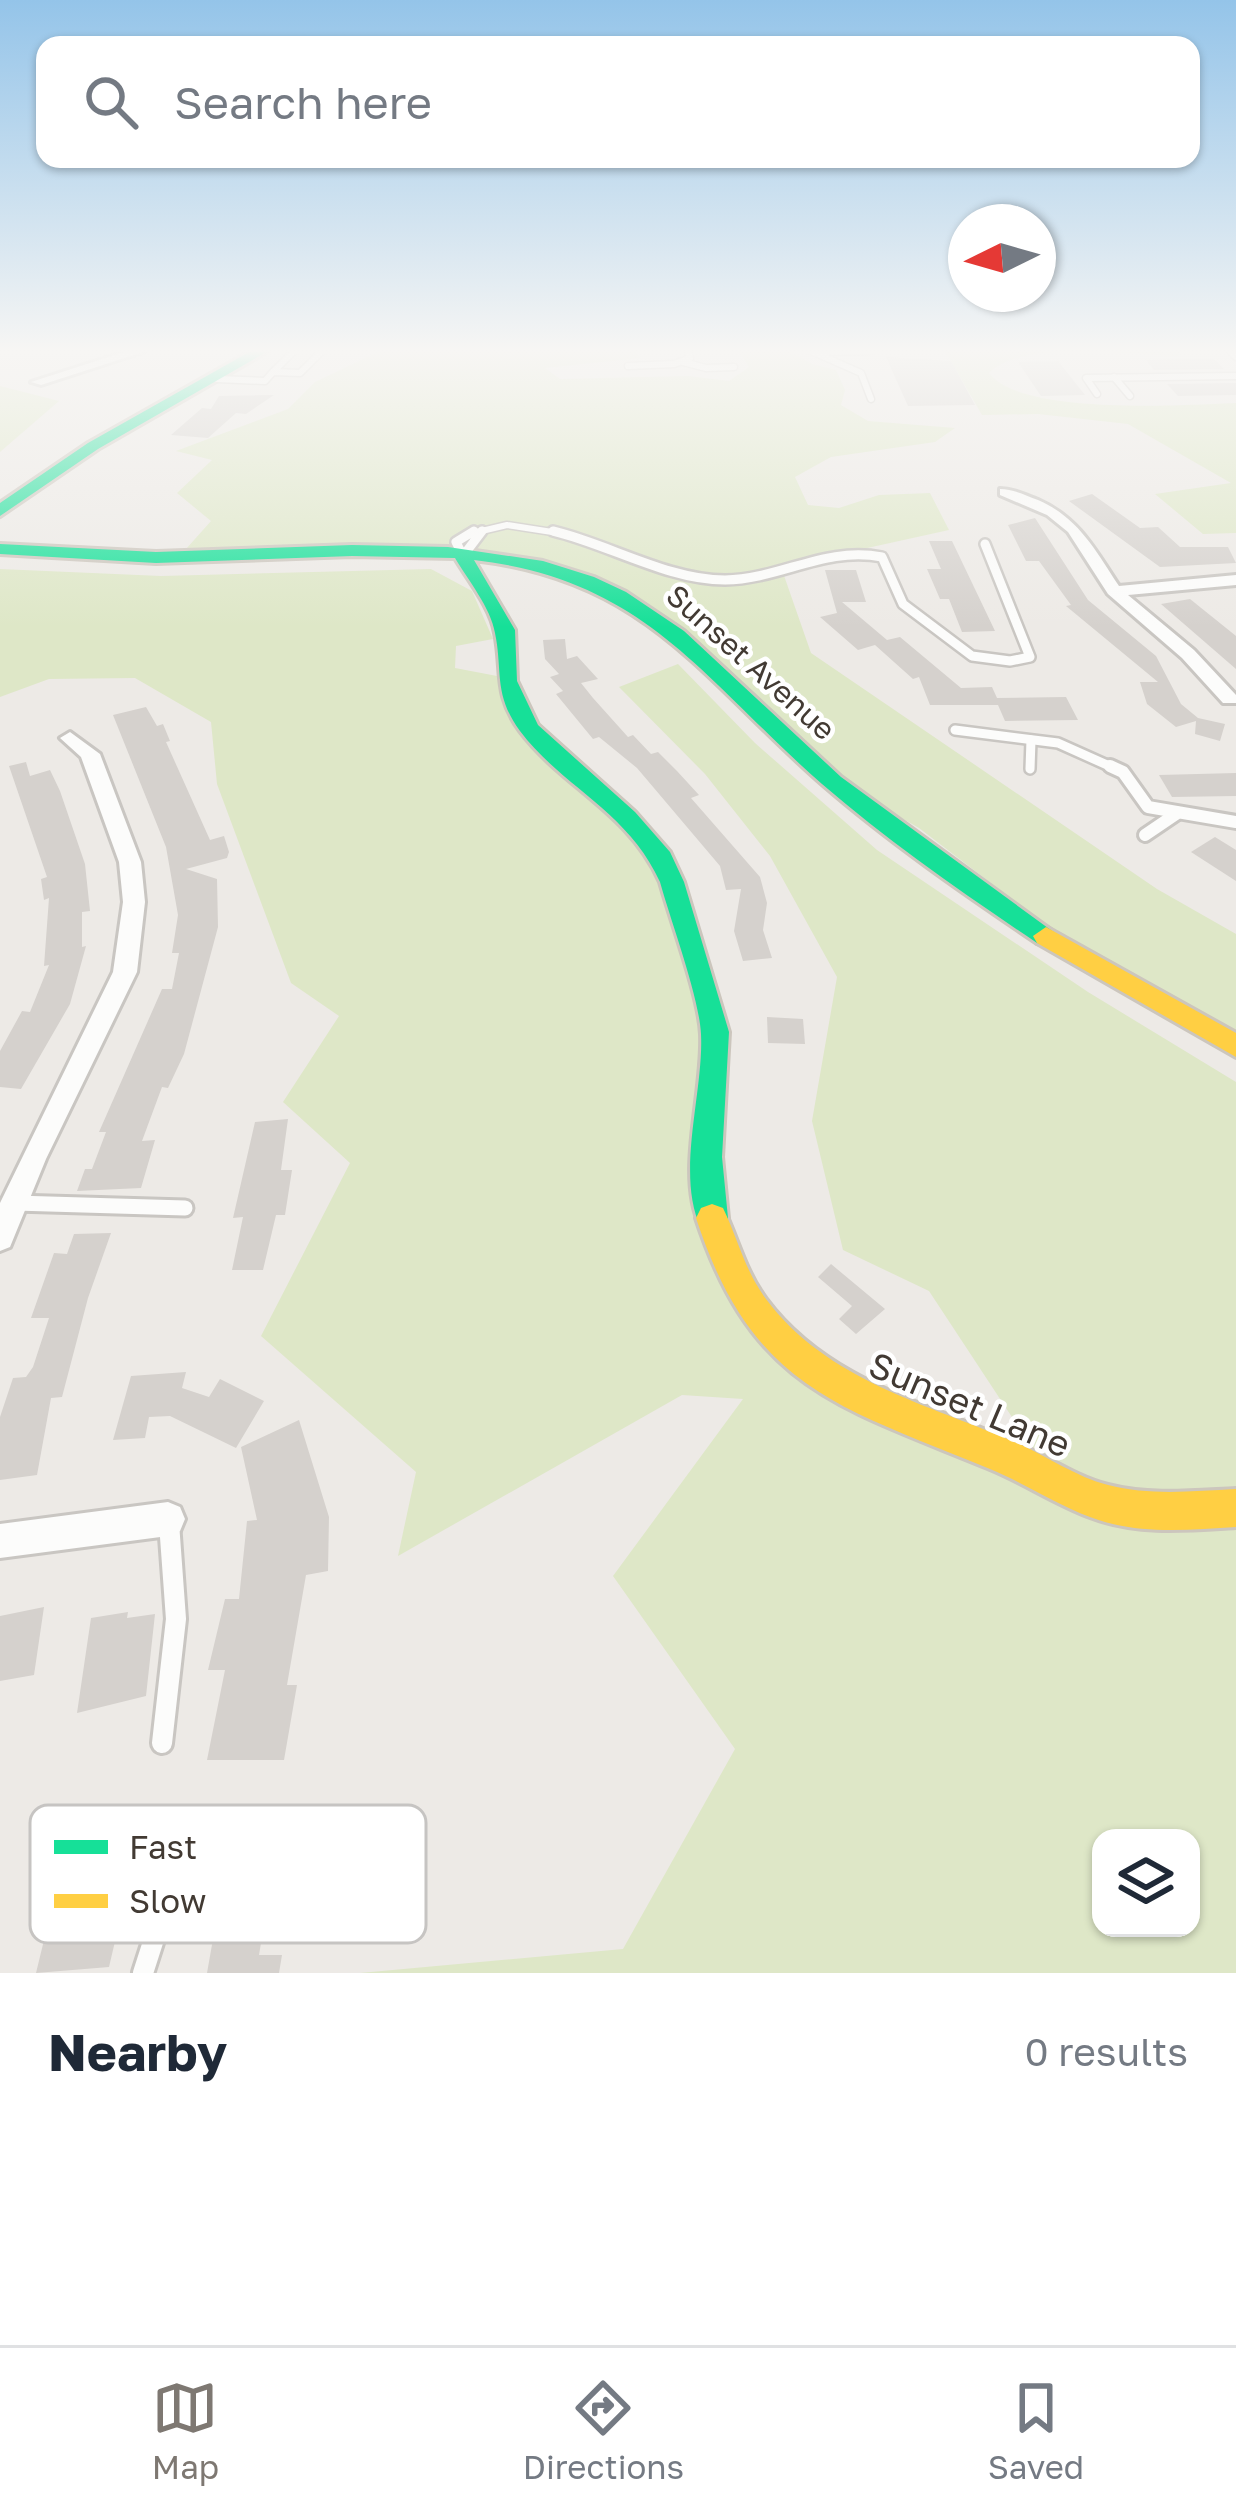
<!DOCTYPE html>
<html lang="en">
<head>
<meta charset="utf-8">
<style>
	:root { --surface:#fff; --page:#f6f6f7; --text:#1f2937; --muted:#747a83; --line:#e0e1e3; --accent:#7e7872 }
	body { margin:0; font-family:"Golos Text",sans-serif; background:var(--page); color:var(--text) }
	.controls { position:absolute; right:36px; bottom:36px; display:grid; overflow:hidden; border-radius:24px; box-shadow:0 3px 9px #0004 }
	.controls button { width:108px; height:108px; display:grid; place-items:center; padding:0; border:0; border-bottom:3px solid var(--line); background:var(--surface); color:var(--text); font:60px sans-serif }
	.compass { position:absolute; left:948px; top:204px; width:108px; height:108px; border-radius:50%; background:var(--surface); box-shadow:0 3px 9px #0004; rotate:265deg }
	.list { margin:0; padding:0; list-style:none }
	h2 { display:flex; justify-content:space-between; align-items:center; height:156px; margin:0; padding:0 48px; font-size:51px }
	h2 small { font-size:39px; font-weight:400; color:var(--muted) }
	.icon { flex:none; width:66px; height:66px; fill:none; stroke:currentColor; stroke-width:2; stroke-linecap:round; stroke-linejoin:round }
	.map { position:relative; flex:none; width:1236px; height:1973px; overflow:hidden }
	.search { position:absolute; background:var(--surface); box-shadow:0 3px 9px #0004; left:36px; right:36px; top:36px; height:132px; display:flex; align-items:center; gap:30px; box-sizing:border-box; padding:0 42px; border-radius:24px; color:var(--muted); font-size:45px }
	.sheet { height:372px; background:var(--surface) }
	nav { display:flex; justify-content:space-around; align-items:center; box-sizing:border-box; height:168px; border-top:3px solid var(--line); background:var(--surface); font-size:33px; color:var(--muted) }
	nav a { display:grid; justify-items:center; gap:6px }
	nav .on { color:var(--accent) }
	.map>svg:first-child { display:block }
	.green { fill:#dee7c7; fill-rule:evenodd }
	.building { fill:#d5d1cd }
	.lines { fill:none; stroke-linecap:round; stroke-linejoin:round }
	.lane-far4-casing { stroke:#c9c6c2; stroke-width:9 }
	.lane-far3-casing { stroke:#c9c6c2; stroke-width:14 }
	.lane-far2-casing { stroke:#c9c6c2; stroke-width:18 }
	.lane-far1-casing { stroke:#c9c6c2; stroke-width:21 }
	.lane-casing { stroke:#c9c6c2; stroke-width:26 }
	.street-casing { stroke:#c9c6c2; stroke-width:6 }
	.fast-casing { stroke:#ccc6bd; stroke-width:6 }
	.slow-casing { stroke:#ccc6bd; stroke-width:6 }
	.lane-far4 { stroke:#fcfcfb; stroke-width:6 }
	.lane-far3 { stroke:#fcfcfb; stroke-width:9 }
	.lane-far2 { stroke:#fcfcfb; stroke-width:12 }
	.lane-far1 { stroke:#fcfcfb; stroke-width:15 }
	.lane { stroke:#fcfcfb; stroke-width:20 }
	.street { fill:#fcfcfb; fill-rule:evenodd }
	.fast { fill:#16e098; fill-rule:evenodd }
	.slow { fill:#ffcf43; fill-rule:evenodd }
	.labels { text-anchor:middle; dominant-baseline:central; stroke-width:9; stroke-linejoin:round; paint-order:stroke }
	.far-street-label { font-size:30px; fill:#423a33; stroke:#fff }
	.street-label { font-size:36px; fill:#423a33; stroke:#fff }
	.key { fill:#fff; stroke:#c6c4c2; stroke-width:3 }
	.key-label { font-size:33px; fill:#423a33 }
</style>
</head>
<body>
<div class="map">
<svg width="1236" height="1973" viewBox="0 0 1236 1973">
	<rect width="100%" height="100%" fill="#edeae6"/>
	<g class="green">
		<path d="M380,351H634L640,358L545,368L560,379L688,376L729,381L749,367L739,351H790L812,364L836,370L845,390L841,405L868,421L955,428L935,442L831,457L795,477L808,505L839,508L879,495L930,493L949,530L781,567L811,653L1157,889L1236,934V1046L1107,972L919,828L828,776L729,687L590,582L463,556L178,558L211,521L177,493L212,460L176,451L288,409L315,382Z"/>
		<path d="M945,351H1180L1178,356C1132,355 1021,339 989,373C1021,416 1183,405 1236,403V533L1203,534L1155,494L1231,483L1128,424L1038,414L982,415Z"/>
		<path d="M0,386L59,401L0,452Z"/>
		<path d="M0,569L161,576L431,569L472,591L493,639L456,646L455,668L497,676L645,837L715,1032L705,1172L784,1343L1048,1472L929,1291L843,1250L812,1121L837,977L770,856L705,774L619,687L678,664L755,743L877,850L1088,992L1236,1082V1973H360L623,1949L735,1749L613,1576L743,1399L682,1395L398,1556L416,1472L261,1336L350,1163L283,1102L339,1016L291,983L217,784L211,722L135,678L49,679L0,697ZM1101,1838H1191V1928H1101Z"/>
	</g>
	<g class="building">
		<path d="M886,357L951,361L975,405L908,406Z"/>
		<path d="M1214,359L1224,369L1154,370L1146,360Z"/>
		<path d="M1058,361L1085,395L1041,396L1018,362Z"/>
		<path d="M1236,383V395L1178,396L1167,384Z"/>
		<path d="M274,395L246,414L236,413L208,438L171,435L202,408L211,409L219,396Z"/>
		<path d="M1092,494L1140,528L1158,527L1180,547H1228L1236,563L1160,567L1069,501Z"/>
		<path d="M1035,518L1088,600L1156,656L1181,704L1198,718L1225,724L1220,741L1195,734L1196,721L1176,727L1147,704L1140,682H1158L1066,606L1071,605L1039,561H1026L1008,525Z"/>
		<path d="M929,541H952L995,631L962,632L949,599H940L927,569H941Z"/>
		<path d="M825,570H856L866,602H842L887,640L900,637L961,688L992,687L997,698L1066,697L1078,720L1005,721L998,705H930L919,677L913,679L875,645L858,650L820,617L837,613Z"/>
		<path d="M1190,599L1236,636V669L1161,604Z"/>
		<path d="M565,639L567,659L577,656L598,679L581,683L593,698L628,737L633,735L651,754L658,752L677,771L699,795L691,798L760,877L767,903L763,930L772,958L743,961L734,931L741,889L726,890L720,866L637,768L599,737L593,739L556,694L563,691L550,677L559,674L545,659L543,640Z"/>
		<path d="M146,707L157,726L163,724L170,741L166,742L210,840L224,836L229,852L227,858L186,869L217,879L218,927L184,1054L168,1088L162,1087L142,1141L155,1140L141,1188L77,1191L85,1169H92L106,1132H99L162,989H172L179,953H172L178,915L166,847L113,715Z"/>
		<path d="M26,762L30,776L50,770L60,791L85,864L90,911L82,912V947L86,946L70,1004L21,1089L0,1087V1051L22,1011L30,1012L49,965L44,966L49,898L44,900L41,879L47,877L9,766Z"/>
		<path d="M1236,773V796L1172,797L1159,775Z"/>
		<path d="M1215,837L1236,850V881L1191,852Z"/>
		<path d="M767,1017L803,1019L805,1044L768,1043Z"/>
		<path d="M288,1119L281,1170H292L285,1215H276L263,1270H232L243,1217L233,1218L255,1122Z"/>
		<path d="M111,1233L88,1298L62,1397L51,1398L37,1475L0,1480V1417L13,1378L26,1377L33,1367L49,1318H31L54,1253L67,1254L74,1234Z"/>
		<path d="M831,1264L885,1309L856,1334L839,1319L852,1306L818,1277Z"/>
		<path d="M186,1372L182,1388L209,1397L220,1379L264,1401L236,1448L170,1416L149,1417L145,1438L113,1440L131,1376Z"/>
		<path d="M299,1420L329,1517L328,1571L306,1575L287,1685H297L284,1760H207L225,1670H208L225,1599H239L247,1521L257,1520L241,1447Z"/>
		<path d="M44,1607L34,1675L0,1681V1616Z"/>
		<path d="M128,1612L127,1618L155,1614L146,1696L77,1713L91,1618Z"/>
		<path d="M200,1827H298L292,1864L274,1865L259,1955H282L279,1973H207L213,1939L175,1938Z"/>
		<path d="M62,1903H124L109,1967L36,1973L45,1936H53Z"/>
	</g>
	<g class="lines">
		<g class="lane-far4-casing">
			<g id="lane-far4">
				<path d="M811,351L861,373L871,399"/>
				<path d="M1230,351L1236,357"/>
				<path d="M822,352L870,351"/>
				<path d="M683,362L706,368L734,367"/>
				<path d="M628,366L674,364L690,358L688,351"/>
				<path d="M273,372L294,351"/>
				<path d="M1114,377L1130,396"/>
				<path d="M217,379L265,381L273,372L300,373L322,351"/>
				<path d="M1097,394L1086,378L1236,376"/>
				<path d="M469,534L507,525L565,534"/>
				<path d="M480,534L483,530"/>
			</g>
		</g>
		<g class="lane-far3-casing">
			<g id="lane-far3">
				<path d="M474,531L456,542L463,556L482,531"/>
				<path d="M553,531C608,544 668,580 725,580C781,579 825,546 882,557L903,604L972,656L1010,661L1030,657L985,544"/>
				<path d="M955,730L1058,743L1116,769"/>
				<path d="M1030,769L1031,740"/>
			</g>
		</g>
		<g class="lane-far2-casing">
			<g id="lane-far2">
				<path d="M1110,766L1123,772L1148,807L1236,822"/>
				<path d="M1145,835L1176,814"/>
			</g>
		</g>
		<g class="lane-far1-casing">
			<path id="lane-far1" d="M15,1203L185,1208"/>
		</g>
		<g class="lane-casing">
			<g id="lane">
				<path d="M162,1743L176,1619L169,1523"/>
				<path d="M143,1973L171,1886"/>
			</g>
		</g>
		<g class="street-casing">
			<g id="street">
				<path d="M127,351H146L41,385L31,382Z"/>
				<path d="M1000,489C1013,489 1025,495 1038,500C1079,518 1095,550 1119,586L1236,575V585L1128,595L1194,650L1236,695V703H1223L1182,658L1108,594L1068,532L1047,515L1000,495Z"/>
				<path d="M70,732L100,754L141,862L145,902L137,972L46,1159L10,1247L0,1251V1203L113,972L123,902L119,862L81,757L60,738Z"/>
				<path d="M168,1502L180,1507L185,1519L180,1531L168,1536L0,1558V1524Z"/>
			</g>
		</g>
		<g class="fast-casing">
			<g id="fast">
				<path d="M251,351H268L98,449L0,516V503L88,443Z"/>
				<path d="M0,544L156,552L352,545L448,547L543,561L594,577L626,592L684,631L841,777L1059,936L1046,945L1037,943C963,893 889,842 822,784C703,680 647,580 474,560L515,630L517,681L538,725L635,812L670,852L684,882L729,1032L722,1157L728,1218L723,1228L712,1232L701,1228C675,1174 704,1092 701,1034C699,996 671,922 660,882C628,811 562,787 520,731C493,694 503,671 495,633C491,608 468,580 455,558L352,556L156,563L0,554Z"/>
			</g>
		</g>
		<g class="slow-casing">
			<g id="slow">
				<path d="M1046,927L1236,1033V1057L1037,943L1033,936Z"/>
				<path d="M712,1204L723,1208C738,1239 745,1271 766,1299C827,1381 928,1404 1017,1443C1047,1456 1076,1477 1108,1485C1150,1496 1194,1491 1236,1489V1527C1187,1530 1136,1535 1090,1517C1055,1504 1024,1483 990,1469C838,1406 752,1389 696,1218L701,1208Z"/>
			</g>
		</g>
		<use href="#lane-far4" class="lane-far4"/>
		<use href="#lane-far3" class="lane-far3"/>
		<use href="#lane-far2" class="lane-far2"/>
		<use href="#lane-far1" class="lane-far1"/>
		<use href="#lane" class="lane"/>
		<use href="#street" class="street"/>
		<use href="#fast" class="fast"/>
		<use href="#slow" class="slow"/>
	</g>
	<linearGradient id="sky" x2="0" y2="1"><stop stop-color="#94c4e9"/><stop offset="0.56" stop-color="#f7f6f4"/><stop offset="1" stop-color="#f7f6f4" stop-opacity="0"/></linearGradient>
	<rect width="1236" height="627" fill="url(#sky)"/>
	<g class="labels">
		<g class="far-street-label">
			<text transform="translate(751 662) rotate(42)">Sunset Avenue</text>
		</g>
		<g class="street-label">
			<text transform="translate(970 1404) rotate(23)">Sunset Lane</text>
		</g>
	</g>
	<rect x="30" y="1805" width="396" height="138" rx="18" class="key"/>
	<rect x="54" y="1840" width="54" height="14" fill="#16e098"/>
	<rect x="54" y="1894" width="54" height="14" fill="#ffcf43"/>
	<g class="key-label">
		<text x="129" y="1859">Fast</text>
		<text x="129" y="1913">Slow</text>
	</g>
</svg>
<div class="controls">
<button><svg class="icon" aria-label="layers" viewBox="0 0 24 24"><path d="M12 4l9 5-9 5-9-5zM3 14l9 5 9-5"/></svg></button>
</div>
<svg class="compass" viewBox="-18 -18 36 36"><path d="M0-13l5 13h-10z" fill="#e53935"/><path d="M0 13l5-13h-10z" fill="#747a83"/></svg>
<div class="search"><svg class="icon" aria-label="search" viewBox="0 0 24 24"><circle cx="10" cy="10" r="6"/><path d="M15 15l6 6"/></svg>Search here</div>
</div>
<section class="sheet">
<h2>Nearby<small>0 results</small></h2>
<ul class="list">
</ul>
</section>
<nav>
<a class="on"><svg class="icon" aria-label="map" viewBox="0 0 24 24"><path d="M3 6l6-2 6 2 6-2v14l-6 2-6-2-6 2zM9 4v14M15 6v14"/></svg>Map</a>
<a><svg class="icon" aria-label="directions" viewBox="0 0 24 24"><path d="M12 3l9 9-9 9-9-9zM9 14v-3h6M13 9l2 2-2 2"/></svg>Directions</a>
<a><svg class="icon" aria-label="saved" viewBox="0 0 24 24"><path d="M7 4h10v16l-5-4-5 4z"/></svg>Saved</a>
</nav>
</body>
</html>
